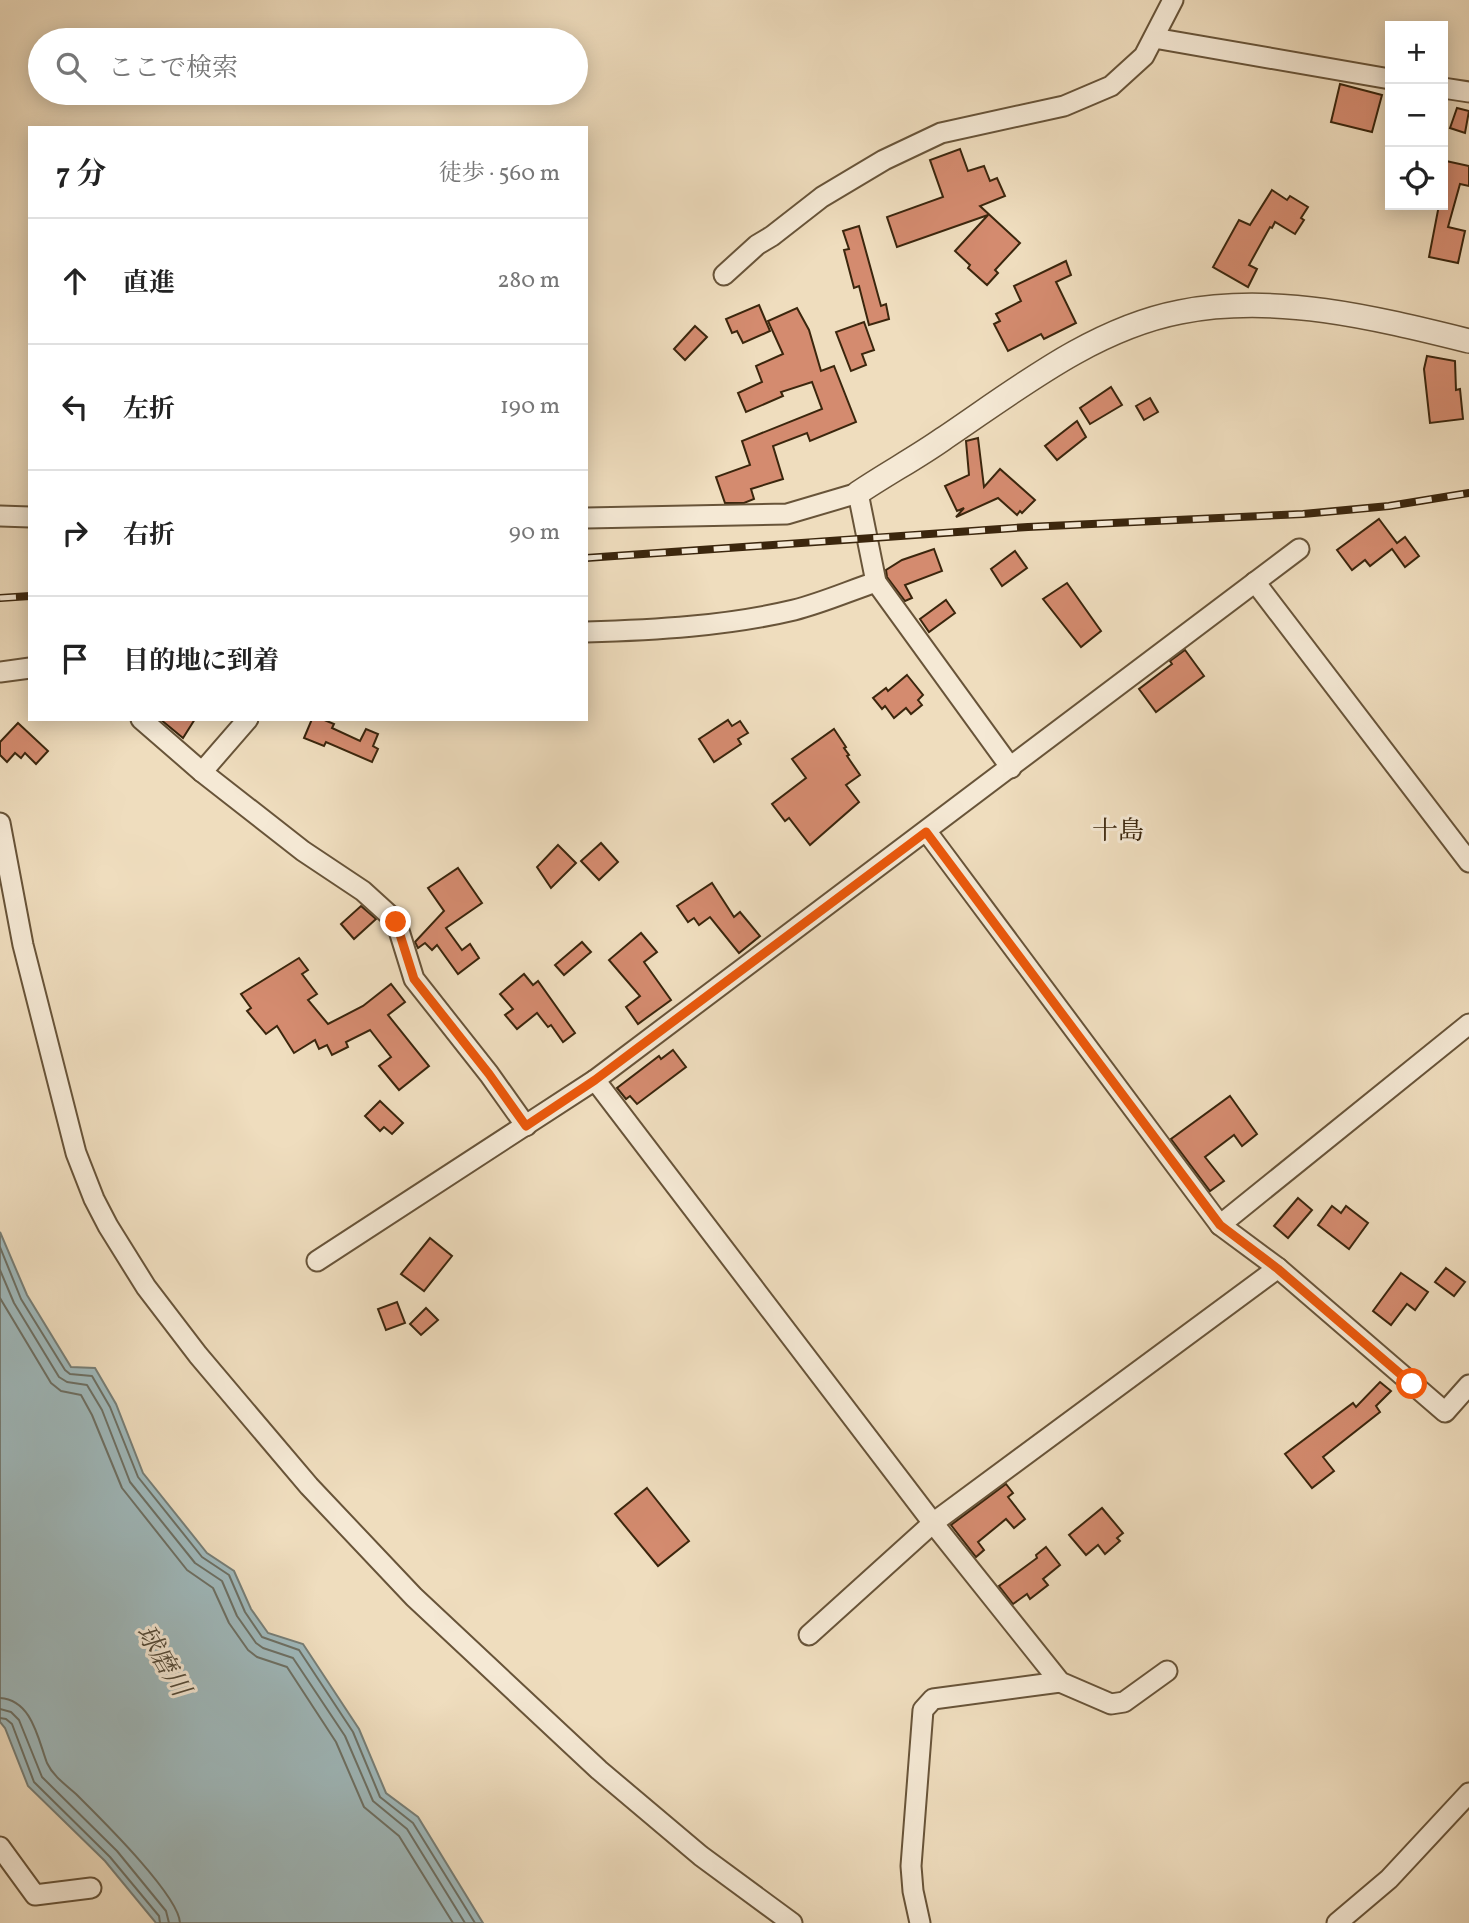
<!DOCTYPE html>
<html lang="ja">
<head>
<meta charset="utf-8">
<style>
	:root { --surface:#fff; --page:#f6f6f6; --text:#222; --muted:#767676; --line:#e0e0e0 }
	body { margin:0; font-family:Vollkorn,"Noto Serif JP",serif; background:var(--page); color:var(--text) }
	.controls { position:absolute; right:21px; top:21px; display:grid; overflow:hidden; border-radius:0px; box-shadow:0 4px 18px #0003 }
	.controls button { width:63px; height:63px; display:grid; place-items:center; padding:0; border:0; border-bottom:2px solid var(--line); background:var(--surface); color:var(--text); font:35px sans-serif }
	.stop { position:absolute; width:21px; height:21px; margin:-16px; border:5px solid #ea580c; border-radius:50%; background:#fff }
	.stop.end { background:#ea580c; border-color:#fff; box-shadow:0 2px 7px #0008 }
	.list { margin:0; padding:0; list-style:none }
	h2 { display:flex; justify-content:space-between; align-items:center; height:91px; margin:0; padding:0 28px; font-size:30px }
	h2 small { font-size:23px; font-weight:400; color:var(--muted) }
	.list li { display:grid; grid-template-columns:46px 1fr auto; gap:21px; align-items:center; box-sizing:border-box; height:126px; padding:0 28px; border-top:2px solid var(--line) }
	.list b { display:block; font-size:26px; white-space:nowrap }
	.list em { font-size:23px; font-style:normal; color:var(--muted) }
	.icon { flex:none; width:38px; height:38px; fill:none; stroke:currentColor; stroke-width:2; stroke-linecap:round; stroke-linejoin:round }
	.map { position:relative; flex:none; width:1469px; height:1923px; overflow:hidden }
	.search { position:absolute; background:var(--surface); box-shadow:0 4px 18px #0003; left:28px; top:28px; width:560px; height:77px; display:flex; align-items:center; gap:18px; box-sizing:border-box; padding:0 24px; border-radius:38px; color:var(--muted); font-size:26px }
	.panel { position:absolute; background:var(--surface); box-shadow:0 4px 18px #0003; left:28px; top:126px; width:560px; height:595px; border-radius:0px }
	.map>svg:first-child { display:block }
	.water { fill:#9fb9bc; stroke:#777e76; stroke-width:2 }
	.lines { fill:none; stroke-linecap:round; stroke-linejoin:round }
	.shore { stroke:#6d7064; stroke-width:2 }
	.building { fill:#d48b6f; stroke:#3b260d; stroke-width:2 }
	.minor-casing { stroke:#685439; stroke-width:23 }
	.tertiary-casing { stroke:#685439; stroke-width:26 }
	.minor { stroke:#f5e9d5; stroke-width:19 }
	.tertiary { stroke:#f5e9d5; stroke-width:23 }
	.rail-casing { stroke:#3b260d; stroke-width:8 }
	.rail { stroke:#f5e9d5; stroke-width:5; stroke-dasharray:16; stroke-linecap:butt }
	.route { stroke:#ea580c; stroke-width:9 }
	.labels { text-anchor:middle; dominant-baseline:central; stroke-width:6; stroke-linejoin:round; paint-order:stroke }
	.neighbourhood-label { font-size:26px; fill:#3b260d; stroke:#f5e9d5 }
	.water-label { font-size:26px; font-style:italic; fill:#544b39; stroke:#f5e9d5 }
</style>
</head>
<body>
<div class="map">
<svg width="1469" height="1923" viewBox="0 0 1469 1923">
	<rect width="100%" height="100%" fill="#efddbe"/>
	<filter id="stains"><feTurbulence type="fractalNoise" baseFrequency=".00286" numOctaves="4"/><feColorMatrix values="0 0 0 0 .2 0 0 0 0 .09 0 0 0 0 .02 0 0 0 .5 -.17"/></filter>
	<radialGradient id="worn" r=".72"><stop offset=".6" stop-color="#630" stop-opacity="0"/><stop offset="1" stop-color="#630" stop-opacity=".3"/></radialGradient>
	<path class="water" d="M0,1232L27,1295L71,1367L95,1368L116,1404L143,1473L207,1553L234,1571L251,1609L268,1633L303,1644L359,1729L386,1793L418,1817L483,1923H156L105,1861L28,1786L5,1728L0,1722Z"/>
	<g class="lines">
		<g class="shore">
			<path d="M0,1247L21,1299L65,1370L70,1374L92,1376L110,1407L138,1477L202,1557L229,1575L245,1612L262,1637L299,1650L353,1732L380,1797L413,1823L475,1923"/>
			<path d="M0,1270L14,1303L59,1377L67,1382L87,1385L102,1410L130,1482L195,1563L222,1581L237,1616L256,1643L263,1648L293,1658L345,1736L373,1801L407,1829L465,1923"/>
			<path d="M0,1298L51,1383L61,1391L81,1395L92,1415L122,1488L187,1570L213,1588L229,1623L248,1650L257,1657L287,1667L336,1742L364,1807L399,1836L453,1923"/>
			<path d="M0,1698C32,1700 38,1739 47,1763C53,1776 66,1785 76,1794C99,1817 179,1895 180,1923"/>
			<path d="M0,1709L11,1712L19,1720L42,1777L117,1851L166,1911L169,1923"/>
			<path d="M0,1718L6,1719L12,1724L34,1782L110,1857L159,1916L160,1923"/>
		</g>
	</g>
	<g class="building">
		<path d="M1340,84L1382,95L1372,132L1331,122Z"/>
		<path d="M1457,108L1469,111L1465,133L1450,128Z"/>
		<path d="M960,149L968,171L984,166L990,181L997,178L1005,196L980,206L1020,243L995,270L998,273L987,285L968,268L970,265L955,251L988,215L897,247L887,217L943,197L930,160Z"/>
		<path d="M1446,161L1469,166V186L1460,184L1448,227L1465,231L1458,263L1429,257L1439,205H1443V174Z"/>
		<path d="M1272,190L1287,200L1290,196L1308,207L1301,218L1304,220L1295,234L1275,222L1272,228L1270,227L1249,265L1257,269L1248,287L1213,267L1239,220L1250,225Z"/>
		<path d="M859,226L881,306L886,304L889,319L869,325L859,286L854,288L844,250L849,249L843,231Z"/>
		<path d="M1066,261L1071,275L1056,282L1076,323L1044,339L1041,334L1008,351L994,324L1000,321L996,314L1021,301L1014,286Z"/>
		<path d="M759,305L770,331L743,343L737,331L732,333L726,319Z"/>
		<path d="M797,308L809,330L821,371L834,366L856,422L810,441L807,433L773,446L783,479L751,489L754,499L744,503H725L716,477L750,465L742,441L822,409L812,382L781,392L783,396L746,412L738,393L762,382L756,366L783,354L768,321Z"/>
		<path d="M864,322L874,350L862,354L866,365L851,371L836,332Z"/>
		<path d="M695,326L707,337L685,360L674,349Z"/>
		<path d="M1427,356L1455,361L1456,390L1460,389L1463,419L1430,423L1424,369Z"/>
		<path d="M1111,387L1122,405L1090,424L1080,408Z"/>
		<path d="M1150,398L1158,412L1144,420L1136,406Z"/>
		<path d="M1077,421L1086,437L1057,460L1045,446Z"/>
		<path d="M978,438L984,487L1000,469L1035,500L1022,513L1020,511L1017,515L998,498L956,517L964,508L957,511L945,486L969,475L966,441Z"/>
		<path d="M1379,519L1397,543L1405,537L1419,556L1405,567L1392,549L1370,566L1365,560L1352,570L1337,550Z"/>
		<path d="M934,549L942,571L905,585L912,598L905,601L887,577L886,570L902,560Z"/>
		<path d="M1015,551L1027,568L1002,586L991,569Z"/>
		<path d="M1067,583L1101,631L1081,647L1043,599Z"/>
		<path d="M946,600L955,613L929,632L920,619Z"/>
		<path d="M1185,650L1204,676L1156,712L1139,689L1172,664L1170,661Z"/>
		<path d="M907,675L923,695L918,700L922,705L911,714L906,708L894,718L885,706L882,709L873,698L886,688L888,691Z"/>
		<path d="M160,719H195L183,738Z"/>
		<path d="M312,719H322L334,724L332,728L360,741L366,729L378,734L373,746L378,749L372,762L326,742L324,746L304,738Z"/>
		<path d="M728,720L732,726L740,721L748,733L738,739L741,744L714,762L699,739Z"/>
		<path d="M18,723L48,751L36,764L25,753L21,758L15,753L7,762L0,755V742Z"/>
		<path d="M834,729L846,747L844,748L849,755L847,756L860,775L846,785L859,802L810,845L789,818L785,821L772,804L806,778L792,759Z"/>
		<path d="M601,843L618,862L599,880L581,861Z"/>
		<path d="M558,845L576,863L551,888L537,867Z"/>
		<path d="M458,868L482,903L446,928L462,950L470,944L479,958L458,974L437,945L432,950L425,943L418,948L415,942L444,911L428,888Z"/>
		<path d="M712,883L734,917L740,912L760,936L739,953L710,917L699,925L694,918L688,922L677,906Z"/>
		<path d="M361,906L376,919L354,939L341,924Z"/>
		<path d="M641,933L657,952L644,962L671,1000L638,1024L626,1007L640,996L609,960Z"/>
		<path d="M582,942L591,952L564,975L555,965Z"/>
		<path d="M299,958L308,970L302,974L317,994L308,1000L328,1024L363,1006L391,984L405,1002L388,1015L429,1066L399,1090L379,1066L391,1057L370,1030L346,1042L348,1047L332,1055L327,1045L319,1049L315,1040L294,1053L277,1026L266,1034L247,1011L251,1008L241,994Z"/>
		<path d="M524,974L533,985L538,981L575,1033L563,1042L551,1025L548,1027L537,1013L517,1029L505,1015L513,1009L500,994Z"/>
		<path d="M673,1050L686,1067L637,1104L630,1096L626,1099L617,1088L659,1056L661,1059Z"/>
		<path d="M1230,1096L1257,1134L1242,1146L1234,1135L1205,1157L1224,1181L1210,1191L1171,1139Z"/>
		<path d="M380,1101L403,1123L392,1134L384,1127L380,1131L365,1116Z"/>
		<path d="M1298,1198L1312,1210L1288,1238L1274,1226Z"/>
		<path d="M1332,1206L1341,1213L1346,1206L1368,1223L1349,1249L1318,1225Z"/>
		<path d="M430,1238L452,1256L424,1291L401,1274Z"/>
		<path d="M1446,1268L1465,1282L1454,1296L1435,1282Z"/>
		<path d="M1401,1273L1428,1292L1415,1310L1407,1304L1391,1325L1373,1311Z"/>
		<path d="M397,1302L405,1323L386,1330L378,1309Z"/>
		<path d="M426,1308L438,1320L421,1335L410,1324Z"/>
		<path d="M1380,1382L1391,1391L1376,1406L1380,1412L1323,1457L1334,1471L1312,1488L1285,1454L1353,1403L1356,1407Z"/>
		<path d="M1006,1484L1013,1493L1008,1497L1025,1519L1014,1528L1006,1519L978,1542L984,1550L976,1557L951,1525Z"/>
		<path d="M647,1488L689,1541L658,1566L615,1514Z"/>
		<path d="M1102,1508L1123,1533L1117,1538L1120,1541L1105,1554L1098,1545L1086,1555L1069,1535Z"/>
		<path d="M1046,1547L1060,1565L1043,1579L1048,1585L1030,1599L1027,1594L1013,1604L999,1586L1037,1558L1036,1555Z"/>
	</g>
	<g class="lines">
		<g class="minor-casing">
			<g id="minor">
				<path d="M1154,38L1390,79"/>
				<path d="M1443,88L1469,92"/>
				<path d="M724,275L757,245L772,236L822,197L884,160L941,133L1064,106L1111,86L1144,56L1173,0"/>
				<path d="M0,516L30,517"/>
				<path d="M586,518L787,514L858,493L876,582L1011,768"/>
				<path d="M1255,582L1469,862"/>
				<path d="M586,632C655,630 727,626 794,610C822,603 849,591 876,582"/>
				<path d="M0,672L30,668"/>
				<path d="M141,719L202,772L303,851L363,891L396,921L414,979L489,1074L526,1126"/>
				<path d="M202,772L248,719"/>
				<path d="M0,823L23,945L76,1153L94,1199L108,1226L146,1287L198,1355L309,1486L414,1597L599,1770L701,1856L792,1923"/>
				<path d="M927,832L1220,1225L1278,1268L1445,1412L1469,1385"/>
				<path d="M595,1080L933,1523L1060,1682L1111,1704L1124,1702L1167,1671"/>
				<path d="M1220,1225L1469,1024"/>
				<path d="M317,1261L595,1080L1299,549"/>
				<path d="M809,1635L933,1523L1278,1268"/>
				<path d="M0,1847L35,1895L91,1888"/>
				<path d="M920,1923L913,1891L911,1866L923,1710L933,1699L1060,1682"/>
				<path d="M1337,1923L1389,1879L1469,1793"/>
			</g>
		</g>
		<g class="tertiary-casing">
			<path id="tertiary" d="M858,493C886,474 916,458 943,439C1016,390 1092,329 1180,312C1276,293 1376,318 1469,341"/>
		</g>
		<use href="#minor" class="minor"/>
		<use href="#tertiary" class="tertiary"/>
		<g class="rail-casing">
			<g id="rail">
				<path d="M586,558L1028,527L1303,514L1389,506L1469,493"/>
				<path d="M0,598L30,596"/>
			</g>
		</g>
		<use href="#rail" class="rail"/>
	</g>
	<g class="lines">
		<path class="route" d="M396,922L414,979L489,1074L526,1126L595,1080L926,832L1220,1225L1278,1269L1412,1384"/>
	</g>
	<g class="labels">
		<g class="neighbourhood-label">
			<text x="1118" y="832">十島</text>
		</g>
		<g class="water-label">
			<text transform="translate(162 1661) rotate(59)">球磨川</text>
		</g>
	</g>
	<rect width="100%" height="100%" filter="url(#stains)"/>
	<rect width="100%" height="100%" fill="url(#worn)"/>
</svg>
<div class="controls">
<button>+</button>
<button>−</button>
<button><svg class="icon" aria-label="locate" viewBox="0 0 24 24"><circle cx="12" cy="12" r="6"/><path d="M12 2v4M12 18v4M2 12h4M18 12h4"/></svg></button>
</div>
<div class="stop" style="left:1412px;top:1384px"></div>
<div class="stop end" style="left:396px;top:922px"></div>
<div class="search"><svg class="icon" aria-label="search" viewBox="0 0 24 24"><circle cx="10" cy="10" r="6"/><path d="M15 15l6 6"/></svg>ここで検索</div>
<section class="panel">
<h2>7 分<small>徒歩 · 560 m</small></h2>
<ul class="list">
<li><svg class="icon" aria-label="ahead" viewBox="0 0 24 24"><path d="M12 20V5M6 11l6-6 6 6"/></svg><div><b>直進</b></div><em>280 m</em></li>
<li><svg class="icon" aria-label="left" viewBox="0 0 24 24"><path d="M17 20v-9H6M10 6l-5 5 5 5"/></svg><div><b>左折</b></div><em>190 m</em></li>
<li><svg class="icon" aria-label="right" viewBox="0 0 24 24"><path d="M7 20v-9h11M14 6l5 5-5 5"/></svg><div><b>右折</b></div><em>90 m</em></li>
<li><svg class="icon" aria-label="arrive" viewBox="0 0 24 24"><path d="M6 21V4h12l-3 4 3 4H6"/></svg><div><b>目的地に到着</b></div></li>
</ul>
</section>
</div>
</body>
</html>
